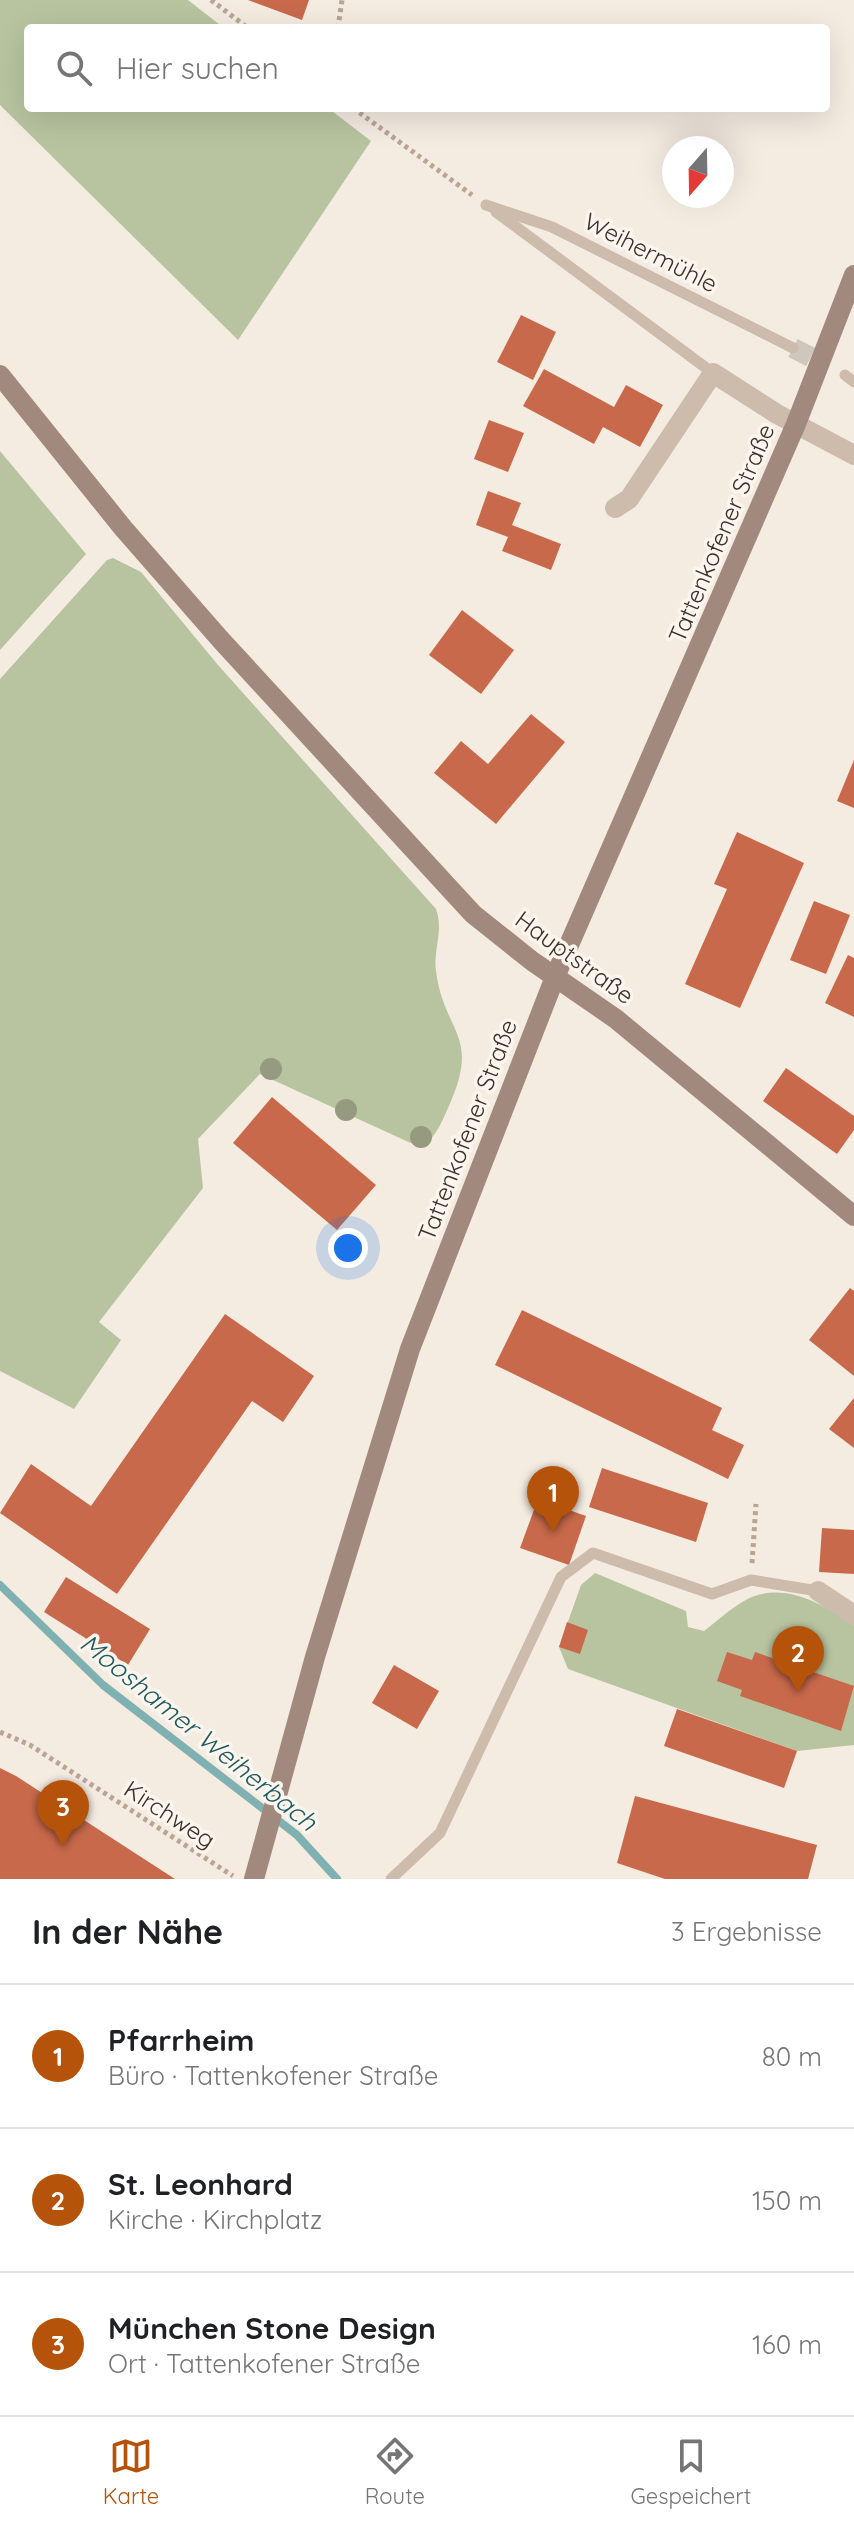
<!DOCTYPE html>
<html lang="de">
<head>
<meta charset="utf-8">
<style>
	:root { --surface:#fff; --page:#f2f2f2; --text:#202124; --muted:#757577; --line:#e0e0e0; --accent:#b45309 }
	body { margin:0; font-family:Quicksand,sans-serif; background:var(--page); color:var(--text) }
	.compass { position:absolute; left:662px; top:136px; width:72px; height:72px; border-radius:50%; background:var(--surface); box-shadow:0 8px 32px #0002; rotate:200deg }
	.you { position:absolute; left:348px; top:1248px; width:28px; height:28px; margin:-20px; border:6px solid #fff; border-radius:50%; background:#1a73e8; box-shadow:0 0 0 12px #1a73e833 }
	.badge { display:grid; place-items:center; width:52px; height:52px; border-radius:50%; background:var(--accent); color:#fff; font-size:26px; font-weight:700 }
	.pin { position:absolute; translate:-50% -66px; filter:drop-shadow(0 2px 4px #0008) }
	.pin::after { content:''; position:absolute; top:42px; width:28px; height:24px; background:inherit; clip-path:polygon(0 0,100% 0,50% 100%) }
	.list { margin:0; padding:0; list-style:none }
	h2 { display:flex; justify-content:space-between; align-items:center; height:104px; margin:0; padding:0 32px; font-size:34px }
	h2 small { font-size:26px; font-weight:400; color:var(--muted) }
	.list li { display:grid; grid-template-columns:52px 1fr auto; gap:24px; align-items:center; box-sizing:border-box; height:144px; padding:0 32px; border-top:2px solid var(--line) }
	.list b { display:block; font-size:30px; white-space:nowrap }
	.list p { margin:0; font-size:26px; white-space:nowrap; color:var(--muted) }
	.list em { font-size:26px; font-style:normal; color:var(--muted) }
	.icon { flex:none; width:44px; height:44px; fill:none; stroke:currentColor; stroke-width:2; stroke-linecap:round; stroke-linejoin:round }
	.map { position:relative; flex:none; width:854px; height:1879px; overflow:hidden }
	.search { position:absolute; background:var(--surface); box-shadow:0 8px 32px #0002; left:24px; right:24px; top:24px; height:88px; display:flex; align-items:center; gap:20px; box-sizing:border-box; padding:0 28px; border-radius:8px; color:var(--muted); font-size:30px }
	.sheet { height:536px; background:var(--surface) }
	nav { display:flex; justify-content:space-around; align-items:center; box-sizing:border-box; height:112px; border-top:2px solid var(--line); background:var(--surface); font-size:22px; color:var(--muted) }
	nav a { display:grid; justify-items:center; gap:4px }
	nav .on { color:var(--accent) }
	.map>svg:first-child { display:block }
	.green { fill:#b8c4a0 }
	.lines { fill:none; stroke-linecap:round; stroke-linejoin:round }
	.stream { stroke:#7fb0b2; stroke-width:8 }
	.building { fill:#c8694b }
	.street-tunnel { stroke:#cfc6bd; stroke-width:20; stroke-dasharray:20 10; stroke-linecap:butt }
	.path { stroke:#b9a596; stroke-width:5; stroke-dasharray:4 4; stroke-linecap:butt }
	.lane { stroke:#cdbbac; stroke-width:11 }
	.street { stroke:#cdbbac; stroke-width:20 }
	.secondary { stroke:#a18a7d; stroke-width:20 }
	.tree { fill:#969b7f }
	.labels { text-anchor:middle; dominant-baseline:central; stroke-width:7; stroke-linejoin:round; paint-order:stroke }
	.street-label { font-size:24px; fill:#3b302b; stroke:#fbf5ee }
	.water-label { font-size:26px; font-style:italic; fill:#1f5a5e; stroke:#fbf5ee }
</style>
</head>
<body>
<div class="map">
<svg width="854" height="1879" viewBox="0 0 854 1879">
	<rect width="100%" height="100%" fill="#f4ebe1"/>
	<g class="green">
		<path d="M0,0H188L224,28H28V108H328L371,141L238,340L0,105Z"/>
		<path d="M0,451L86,554L0,650Z"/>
		<path d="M113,558L141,572L218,665L436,909C444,931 433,949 436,971C444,1034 482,1034 448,1108C442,1121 437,1135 425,1144L415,1145L260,1074L198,1139L203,1188L99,1322L121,1340L74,1409L0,1371V679L107,560Z"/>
		<path d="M595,1573L686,1611L688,1627L704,1631C717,1621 730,1609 744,1601C783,1579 822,1604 854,1625V1745L797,1751L568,1669L559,1647L581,1585Z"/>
	</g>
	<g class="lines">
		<path class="stream" d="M0,1585L103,1685L297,1835L337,1879"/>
	</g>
	<g class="building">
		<path d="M248,0H309L302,20Z"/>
		<path d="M521,315L556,332L533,380L497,362Z"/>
		<path d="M544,369L614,407L626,385L663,405L640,447L603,427L594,444L523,406Z"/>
		<path d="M489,420L524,433L508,472L474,459Z"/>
		<path d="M488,491L521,503L512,525L561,544L551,570L502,551L508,537L476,525Z"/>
		<path d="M462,610L514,650L481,694L429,655Z"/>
		<path d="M531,714L565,742L496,824L434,773L461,741L488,764Z"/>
		<path d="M854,760V808L837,801Z"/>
		<path d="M737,832L804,863L740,1008L685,984L727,889L714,884Z"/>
		<path d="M814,901L850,915L826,974L790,960Z"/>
		<path d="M848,955L854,958V1017L825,1003Z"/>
		<path d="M786,1068L854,1116V1130L837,1154L763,1101Z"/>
		<path d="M272,1097L376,1185L337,1230L233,1143Z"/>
		<path d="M850,1288L854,1291V1376L809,1340Z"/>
		<path d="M522,1310L722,1408L712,1430L744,1445L728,1479L495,1365Z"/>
		<path d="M225,1314L314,1376L283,1422L252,1401L117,1594L0,1513L31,1464L91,1506Z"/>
		<path d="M854,1398V1448L829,1429Z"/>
		<path d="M602,1468L708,1503L696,1542L589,1507Z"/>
		<path d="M538,1499L586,1516L569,1565L520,1548Z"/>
		<path d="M822,1528L854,1530V1574L819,1572Z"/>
		<path d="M66,1577L150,1629L128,1665L44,1612Z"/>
		<path d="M567,1622L588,1630L580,1654L559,1647Z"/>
		<path d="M727,1652L752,1660L755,1652L854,1686L841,1731L740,1696L742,1690L717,1681Z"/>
		<path d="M394,1665L439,1691L417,1729L372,1703Z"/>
		<path d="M677,1709L797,1751L784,1788L664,1746Z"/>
		<path d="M0,1768L16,1776L175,1879H0Z"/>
		<path d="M635,1796L817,1845L808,1879H665L617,1863Z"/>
	</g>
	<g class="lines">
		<path class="street-tunnel" d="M793,348L820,362"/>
		<g class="path">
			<path d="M211,0L248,28"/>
			<path d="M338,28L342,0"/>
			<path d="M353,108L472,195"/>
			<path d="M752,1563L756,1504"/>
			<path d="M0,1732L30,1745L233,1876"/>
		</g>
		<g class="lane">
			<path d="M486,205L552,227L793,348"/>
			<path d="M496,212L713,373"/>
			<path d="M845,375L854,382"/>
			<path d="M391,1879L440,1833L561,1577L593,1553L712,1594L751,1580L818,1591"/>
		</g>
		<g class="street">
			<path d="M615,508L629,499L713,373L777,414L854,455"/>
			<path d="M818,1591L854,1615"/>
		</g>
		<g class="secondary">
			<path d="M0,375L123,528L220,639L473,914L532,961L616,1019L854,1216"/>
			<path d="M254,1879L315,1657L410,1349L555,977L796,424L854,275"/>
		</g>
	</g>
	<g class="tree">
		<circle cx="271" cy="1069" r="11"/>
		<circle cx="346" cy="1110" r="11"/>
		<circle cx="421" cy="1137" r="11"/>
	</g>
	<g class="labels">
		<g class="street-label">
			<text transform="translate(651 252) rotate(27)">Weihermühle</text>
			<text transform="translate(721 533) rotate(-67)">Tattenkofener Straße</text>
			<text transform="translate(575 957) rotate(36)">Hauptstraße</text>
			<text transform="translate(467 1130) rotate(-69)">Tattenkofener Straße</text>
			<text transform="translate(170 1814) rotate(33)">Kirchweg</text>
		</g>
		<g class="water-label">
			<text transform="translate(199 1732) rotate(39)">Mooshamer Weiherbach</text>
		</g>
	</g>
</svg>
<svg class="compass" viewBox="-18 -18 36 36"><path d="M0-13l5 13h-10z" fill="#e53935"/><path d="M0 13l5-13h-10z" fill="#757577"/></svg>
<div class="you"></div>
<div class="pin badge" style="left:553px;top:1532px">1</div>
<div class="pin badge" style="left:798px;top:1692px">2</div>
<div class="pin badge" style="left:63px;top:1846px">3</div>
<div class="search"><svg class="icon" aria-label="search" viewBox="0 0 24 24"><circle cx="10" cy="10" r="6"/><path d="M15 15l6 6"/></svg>Hier suchen</div>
</div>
<section class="sheet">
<h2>In der Nähe<small>3 Ergebnisse</small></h2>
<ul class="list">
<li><span class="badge">1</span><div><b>Pfarrheim</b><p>Büro · Tattenkofener Straße</p></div><em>80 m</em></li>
<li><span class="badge">2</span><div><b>St. Leonhard</b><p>Kirche · Kirchplatz</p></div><em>150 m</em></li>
<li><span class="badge">3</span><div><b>München Stone Design</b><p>Ort · Tattenkofener Straße</p></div><em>160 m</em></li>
</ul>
</section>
<nav>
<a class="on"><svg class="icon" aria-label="map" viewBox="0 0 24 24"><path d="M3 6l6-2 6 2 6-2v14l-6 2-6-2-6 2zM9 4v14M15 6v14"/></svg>Karte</a>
<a><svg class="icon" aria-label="directions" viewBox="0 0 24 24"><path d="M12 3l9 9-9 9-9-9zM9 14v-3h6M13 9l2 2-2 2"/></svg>Route</a>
<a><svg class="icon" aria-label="saved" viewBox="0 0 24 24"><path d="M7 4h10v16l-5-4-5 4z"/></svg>Gespeichert</a>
</nav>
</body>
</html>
